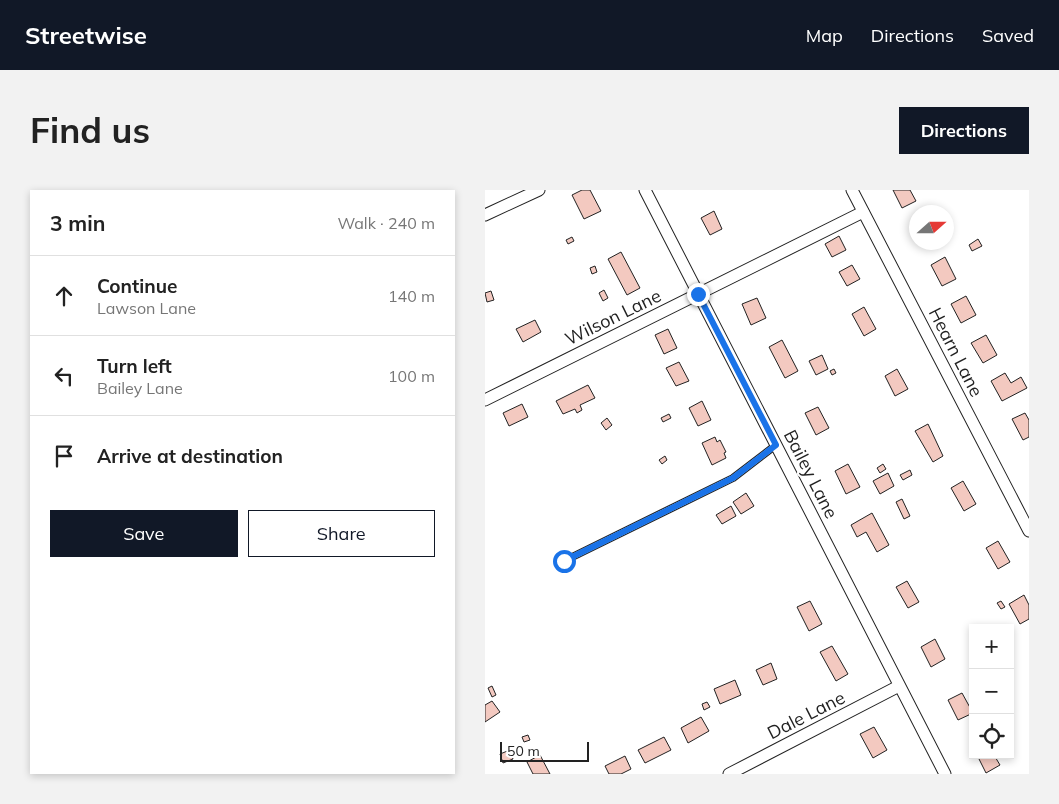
<!DOCTYPE html>
<html lang="en">
<head>
<meta charset="utf-8">
<style>
	:root { --surface:#fff; --page:#f2f2f2; --text:#222; --muted:#767676; --line:#e0e0e0; --accent:#111827 }
	body { margin:0; font-family:Mulish,sans-serif; background:var(--page); color:var(--text) }
	.controls { position:absolute; right:15px; bottom:15px; display:grid; overflow:hidden; border-radius:0px; box-shadow:0 2px 8px #0003 }
	.controls button { width:45px; height:45px; display:grid; place-items:center; padding:0; border:0; border-bottom:1px solid var(--line); background:var(--surface); color:var(--text); font:25px sans-serif }
	.compass { position:absolute; left:424px; top:15px; width:45px; height:45px; border-radius:50%; background:var(--surface); box-shadow:0 2px 8px #0003; rotate:69deg }
	.scale { position:absolute; left:15px; bottom:12px; width:89px; box-sizing:border-box; padding-left:5px; border:2px solid #222; border-top:0; font-size:14px; line-height:18px; white-space:nowrap; color:#222; -webkit-text-stroke:4px #fff; paint-order:stroke }
	.stop { position:absolute; width:15px; height:15px; margin:-11px; border:4px solid #1a73e8; border-radius:50%; background:#fff }
	.stop.end { background:#1a73e8; border-color:#fff; box-shadow:0 1px 5px #0008 }
	.list { margin:0; padding:0; list-style:none }
	h2 { display:flex; justify-content:space-between; align-items:center; height:65px; margin:0; padding:0 20px; font-size:21px }
	h2 small { font-size:16px; font-weight:400; color:var(--muted) }
	.list li { display:grid; grid-template-columns:32px 1fr auto; gap:15px; align-items:center; box-sizing:border-box; height:80px; padding:0 20px; border-top:1px solid var(--line) }
	.list b { display:block; font-size:19px; white-space:nowrap }
	.list p { margin:0; font-size:16px; white-space:nowrap; color:var(--muted) }
	.list em { font-size:16px; font-style:normal; color:var(--muted) }
	.actions { display:flex; gap:10px; padding:15px 20px }
	.actions a { flex:1; padding:11px 0; border:1px solid var(--accent); border-radius:0px; text-align:center; font-size:18px; color:var(--accent) }
	.actions .main { background:var(--accent); color:#fff }
	.icon { flex:none; width:28px; height:28px; fill:none; stroke:currentColor; stroke-width:2; stroke-linecap:round; stroke-linejoin:round }
	.map { position:relative; flex:none; width:544px; height:584px; overflow:hidden; border-radius:0px }
	header { display:flex; align-items:center; gap:30px; box-sizing:border-box; height:70px; padding:0 25px; background:var(--accent); color:#fff }
	header strong { font-size:24px }
	nav { display:flex; gap:28px; margin-inline-start:auto; font-size:18px }
	.intro { display:flex; align-items:center; justify-content:space-between; box-sizing:border-box; height:120px; padding:0 30px }
	h1 { margin:0; font-size:35px }
	.button { padding:12px 22px; border-radius:0px; background:var(--accent); color:#fff; font-size:18px; font-weight:700 }
	main { display:flex; gap:30px; padding:0 30px }
	aside { flex:1; background:var(--surface); border-radius:0px; box-shadow:0 2px 8px #0003 }
	.map>svg:first-child { display:block }
	.building { fill:#f3c9c0; stroke:#222 }
	.lines { fill:none; stroke-linecap:round; stroke-linejoin:round }
	.lane-casing { stroke:#222; stroke-width:8 }
	.street-casing { stroke:#222; stroke-width:13 }
	.lane { stroke:#fff; stroke-width:5.5 }
	.street { stroke:#fff; stroke-width:11 }
	.route { stroke:#1a73e8; stroke-width:6 }
	.labels { text-anchor:middle; dominant-baseline:central; stroke-width:4; stroke-linejoin:round; paint-order:stroke }
	.street-label { font-size:18px; fill:#222; stroke:#fff }
</style>
</head>
<body>
<header>
<strong>Streetwise</strong>
<nav><a>Map</a><a>Directions</a><a>Saved</a></nav>
</header>
<div class="intro"><h1>Find us</h1><a class="button">Directions</a></div>
<main>
<aside>
<h2>3 min<small>Walk · 240 m</small></h2>
<ul class="list">
<li><svg class="icon" aria-label="ahead" viewBox="0 0 24 24"><path d="M12 20V5M6 11l6-6 6 6"/></svg><div><b>Continue</b><p>Lawson Lane</p></div><em>140 m</em></li>
<li><svg class="icon" aria-label="left" viewBox="0 0 24 24"><path d="M17 20v-9H6M10 6l-5 5 5 5"/></svg><div><b>Turn left</b><p>Bailey Lane</p></div><em>100 m</em></li>
<li><svg class="icon" aria-label="arrive" viewBox="0 0 24 24"><path d="M6 21V4h12l-3 4 3 4H6"/></svg><div><b>Arrive at destination</b></div></li>
</ul>
<div class="actions"><a class="main">Save</a><a>Share</a></div>
</aside>
<div class="map">
<svg width="544" height="584" viewBox="0 0 544 584">
	<rect width="100%" height="100%" fill="#fff"/>
	<g class="building">
		<path d="M97,0H105L116,21L99,29L87,5Z"/>
		<path d="M408,0H425L431,11L417,18Z"/>
		<path d="M229,21L237,39L225,45L216,28Z"/>
		<path d="M432,35V47L427,37Z"/>
		<path d="M354,46L361,60L347,67L340,54Z"/>
		<path d="M87,47L89,51L83,54L81,50Z"/>
		<path d="M493,49L497,56L487,61L484,55Z"/>
		<path d="M434,52H445L437,57Z"/>
		<path d="M136,62L155,98L142,105L123,69Z"/>
		<path d="M460,67L471,89L457,96L446,75Z"/>
		<path d="M367,75L375,89L362,96L354,82Z"/>
		<path d="M110,76L112,82L107,84L105,78Z"/>
		<path d="M119,100L123,108L118,111L114,103Z"/>
		<path d="M6,101L9,110L2,112L0,103Z"/>
		<path d="M481,106L491,125L476,133L466,114Z"/>
		<path d="M272,108L281,128L266,135L257,114Z"/>
		<path d="M379,117L391,139L379,146L367,124Z"/>
		<path d="M50,130L56,142L38,152L31,139Z"/>
		<path d="M183,139L192,158L179,164L170,145Z"/>
		<path d="M501,145L512,165L498,173L486,153Z"/>
		<path d="M297,150L313,181L300,188L284,157Z"/>
		<path d="M337,165L343,179L331,185L324,171Z"/>
		<path d="M194,172L204,191L191,196L181,178Z"/>
		<path d="M349,179L351,183L347,185L345,181Z"/>
		<path d="M412,179L423,199L410,206L400,186Z"/>
		<path d="M520,183L526,193L536,187L542,198L517,211L506,191Z"/>
		<path d="M103,195L110,208L95,215L97,220L92,223L90,219L78,224L71,211Z"/>
		<path d="M217,211L226,230L213,236L204,218Z"/>
		<path d="M37,214L43,227L24,236L18,223Z"/>
		<path d="M333,217L344,238L331,245L320,223Z"/>
		<path d="M540,223L544,230V247L538,250L527,229Z"/>
		<path d="M184,224L186,228L178,232L176,228Z"/>
		<path d="M122,228L127,235L121,240L116,233Z"/>
		<path d="M443,234L458,266L448,272L430,241Z"/>
		<path d="M230,247L232,252L235,250L241,262L239,263L241,268L227,275L217,253Z"/>
		<path d="M180,266L182,270L177,274L174,270Z"/>
		<path d="M363,274L375,297L361,304L350,281Z"/>
		<path d="M398,274L401,279L395,283L392,278Z"/>
		<path d="M425,280L427,285L418,290L415,285Z"/>
		<path d="M403,283L409,296L395,304L388,291Z"/>
		<path d="M478,291L491,314L479,321L466,298Z"/>
		<path d="M261,303L269,316L256,324L248,312Z"/>
		<path d="M417,309L425,326L419,329L411,312Z"/>
		<path d="M246,316L251,326L237,334L231,325Z"/>
		<path d="M387,323L404,355L392,362L381,342L372,347L366,335Z"/>
		<path d="M513,351L525,372L513,379L501,358Z"/>
		<path d="M422,391L434,412L423,418L411,397Z"/>
		<path d="M539,405L544,415V429L535,434L524,414Z"/>
		<path d="M325,411L337,434L324,441L312,417Z"/>
		<path d="M516,411L520,417L516,419L512,413Z"/>
		<path d="M450,449L460,469L446,477L436,457Z"/>
		<path d="M347,456L363,484L351,491L335,462Z"/>
		<path d="M286,473L292,489L278,495L271,480Z"/>
		<path d="M250,490L256,505L235,514L229,499Z"/>
		<path d="M7,496L11,505L7,507L3,498Z"/>
		<path d="M477,503L488,523L473,530L463,510Z"/>
		<path d="M7,511L15,522L0,532V515Z"/>
		<path d="M222,512L225,517L219,520L217,514Z"/>
		<path d="M216,527L224,541L203,553L196,538Z"/>
		<path d="M389,537L402,560L388,568L375,544Z"/>
		<path d="M43,545L45,550L39,552L37,547Z"/>
		<path d="M179,547L186,560L160,573L153,560Z"/>
		<path d="M25,560L28,569L18,573L15,564Z"/>
		<path d="M55,565L65,584H48L42,572Z"/>
		<path d="M492,565H509L515,575L501,583Z"/>
		<path d="M140,566L146,579L136,584H124L120,576Z"/>
	</g>
	<g class="lines">
		<g class="lane-casing">
			<path id="lane" d="M79,371L248,288L291,255"/>
		</g>
		<g class="street-casing">
			<g id="street">
				<path d="M160,0L460,584"/>
				<path d="M367,0L544,341"/>
				<path d="M0,25L54,0"/>
				<path d="M0,210L378,22"/>
				<path d="M244,584L414,496"/>
			</g>
		</g>
		<use href="#lane" class="lane"/>
		<use href="#street" class="street"/>
	</g>
	<g class="lines">
		<path class="route" d="M79,371L248,288L291,255L213,104"/>
	</g>
	<g class="labels">
		<g class="street-label">
			<text transform="translate(128 127) rotate(-26)">Wilson Lane</text>
			<text transform="translate(471 162) rotate(63)">Hearn Lane</text>
			<text transform="translate(326 284) rotate(63)">Bailey Lane</text>
			<text transform="translate(321 525) rotate(-27)">Dale Lane</text>
		</g>
	</g>
</svg>
<div class="controls">
<button>+</button>
<button>−</button>
<button><svg class="icon" aria-label="locate" viewBox="0 0 24 24"><circle cx="12" cy="12" r="6"/><path d="M12 2v4M12 18v4M2 12h4M18 12h4"/></svg></button>
</div>
<svg class="compass" viewBox="-18 -18 36 36"><path d="M0-13l5 13h-10z" fill="#e53935"/><path d="M0 13l5-13h-10z" fill="#767676"/></svg>
<div class="scale">50 m</div>
<div class="stop" style="left:79px;top:371px"></div>
<div class="stop end" style="left:213px;top:104px"></div>
</div>
</main>
</body>
</html>
